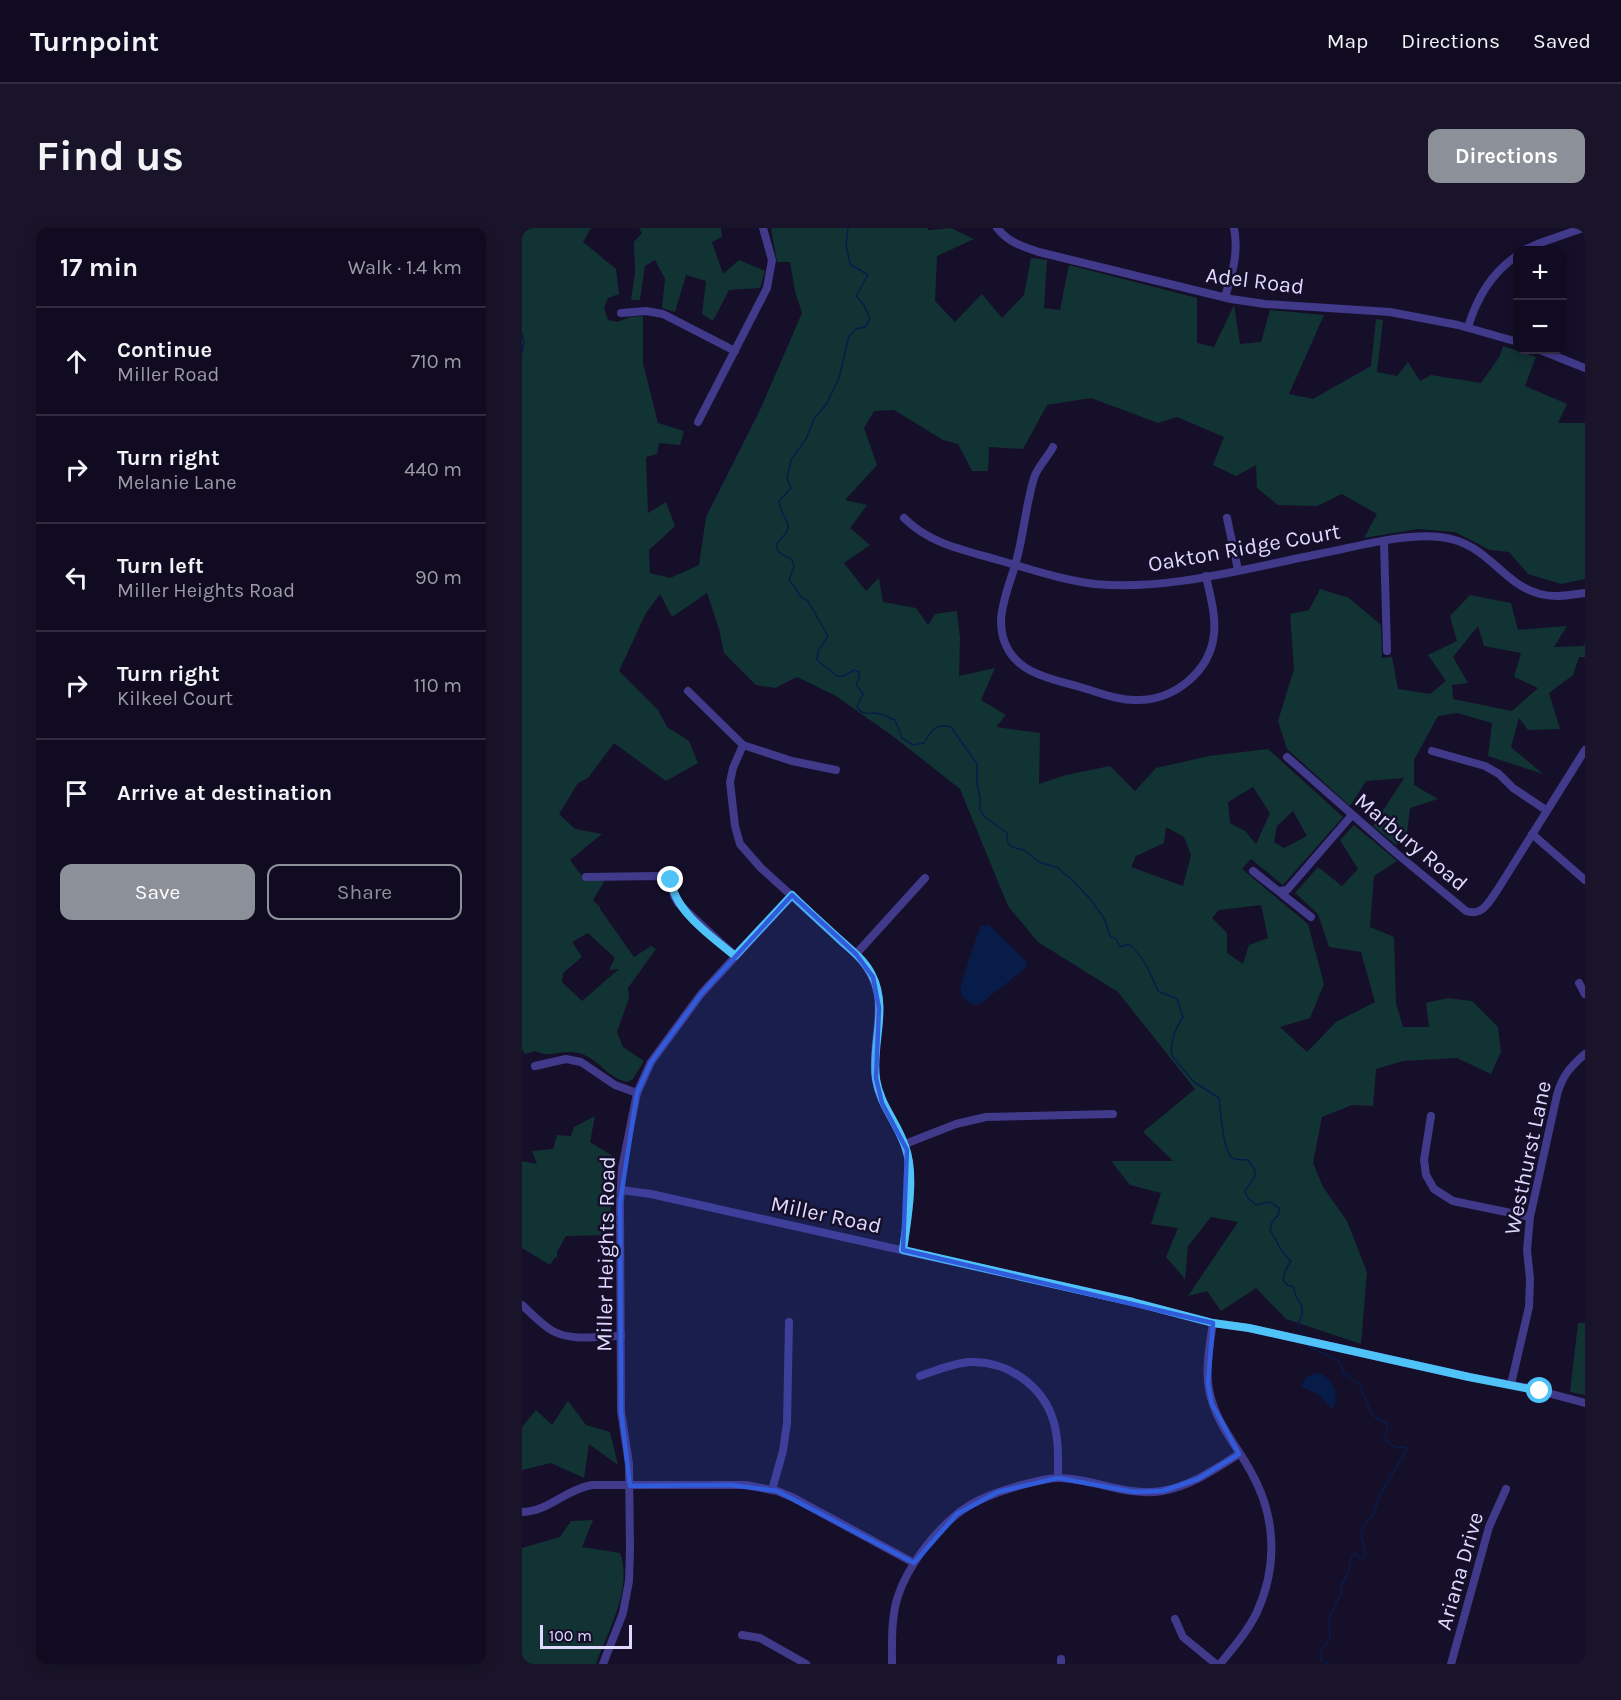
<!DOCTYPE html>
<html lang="en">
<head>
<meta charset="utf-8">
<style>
	:root { --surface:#100b20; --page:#191429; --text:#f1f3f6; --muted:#9c9ba5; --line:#302b3e; --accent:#8c9099 }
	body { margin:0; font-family:Karla,sans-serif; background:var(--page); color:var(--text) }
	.controls { position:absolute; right:18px; top:18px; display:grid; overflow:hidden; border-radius:12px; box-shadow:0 3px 15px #0003 }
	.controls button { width:54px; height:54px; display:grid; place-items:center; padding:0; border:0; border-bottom:2px solid var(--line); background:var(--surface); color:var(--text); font:30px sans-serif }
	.scale { position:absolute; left:18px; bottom:15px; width:92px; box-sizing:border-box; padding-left:6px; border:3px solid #dfd8ff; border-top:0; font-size:16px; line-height:21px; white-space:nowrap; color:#dfd8ff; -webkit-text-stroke:4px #150f2a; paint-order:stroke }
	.stop { position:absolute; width:18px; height:18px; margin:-14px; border:4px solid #4fc3f7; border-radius:50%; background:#fff }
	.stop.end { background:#4fc3f7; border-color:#fff; box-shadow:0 2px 6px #0008 }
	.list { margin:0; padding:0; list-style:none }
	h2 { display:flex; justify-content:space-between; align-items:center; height:78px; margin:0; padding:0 24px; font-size:26px }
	h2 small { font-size:20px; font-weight:400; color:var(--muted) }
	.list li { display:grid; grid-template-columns:39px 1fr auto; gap:18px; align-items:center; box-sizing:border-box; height:108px; padding:0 24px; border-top:2px solid var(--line) }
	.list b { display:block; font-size:22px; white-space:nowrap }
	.list p { margin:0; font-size:20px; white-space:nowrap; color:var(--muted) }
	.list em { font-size:20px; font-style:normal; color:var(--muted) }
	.actions { display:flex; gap:12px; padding:18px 24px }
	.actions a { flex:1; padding:14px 0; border:2px solid var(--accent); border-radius:12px; text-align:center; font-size:21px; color:var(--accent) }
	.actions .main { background:var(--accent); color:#fff }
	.icon { flex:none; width:33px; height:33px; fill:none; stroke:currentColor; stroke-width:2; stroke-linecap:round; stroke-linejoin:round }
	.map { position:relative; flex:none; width:1063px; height:1436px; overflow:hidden; border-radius:12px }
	header { display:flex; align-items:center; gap:36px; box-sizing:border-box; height:84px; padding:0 30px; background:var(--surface); border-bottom:2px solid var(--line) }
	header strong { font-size:28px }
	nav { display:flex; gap:33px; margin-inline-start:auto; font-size:21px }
	.intro { display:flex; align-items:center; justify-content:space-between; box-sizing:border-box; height:144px; padding:0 36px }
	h1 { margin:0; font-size:42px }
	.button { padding:15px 27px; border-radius:12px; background:var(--accent); color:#fff; font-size:21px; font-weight:700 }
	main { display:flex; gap:36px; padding:0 36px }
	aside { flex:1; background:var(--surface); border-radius:12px; box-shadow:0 3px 15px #0003 }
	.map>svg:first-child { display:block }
	.green { fill:#123334; fill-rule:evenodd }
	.water { fill:#081c49 }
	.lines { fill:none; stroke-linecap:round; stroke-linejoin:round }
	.stream { stroke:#081c49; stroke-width:1.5 }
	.minor { stroke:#41398a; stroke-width:8 }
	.route { stroke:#4fc3f7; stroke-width:8 }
	.marked { fill:#305cdc; fill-opacity:0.2; stroke:#305cdc; stroke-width:4.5; stroke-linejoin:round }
	.labels { text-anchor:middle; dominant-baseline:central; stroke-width:5; stroke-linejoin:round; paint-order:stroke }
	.street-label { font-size:22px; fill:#dfd8ff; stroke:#150f2a }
</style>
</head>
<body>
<header>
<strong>Turnpoint</strong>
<nav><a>Map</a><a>Directions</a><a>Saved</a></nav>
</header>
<div class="intro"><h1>Find us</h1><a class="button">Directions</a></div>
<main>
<aside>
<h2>17 min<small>Walk · 1.4 km</small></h2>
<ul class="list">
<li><svg class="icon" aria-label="ahead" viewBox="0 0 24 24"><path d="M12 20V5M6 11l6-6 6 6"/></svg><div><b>Continue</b><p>Miller Road</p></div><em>710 m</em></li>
<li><svg class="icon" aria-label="right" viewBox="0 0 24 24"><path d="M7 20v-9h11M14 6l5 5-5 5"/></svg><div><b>Turn right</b><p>Melanie Lane</p></div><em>440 m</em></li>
<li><svg class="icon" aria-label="left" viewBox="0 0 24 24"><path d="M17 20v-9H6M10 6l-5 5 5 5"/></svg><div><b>Turn left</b><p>Miller Heights Road</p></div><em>90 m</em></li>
<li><svg class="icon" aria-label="right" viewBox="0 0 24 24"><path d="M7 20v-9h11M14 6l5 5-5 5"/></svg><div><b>Turn right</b><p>Kilkeel Court</p></div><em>110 m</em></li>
<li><svg class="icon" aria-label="arrive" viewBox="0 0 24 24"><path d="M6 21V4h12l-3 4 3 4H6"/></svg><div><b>Arrive at destination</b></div></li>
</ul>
<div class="actions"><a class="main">Save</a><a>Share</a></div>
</aside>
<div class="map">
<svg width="1063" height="1436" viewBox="0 0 1063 1436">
	<rect width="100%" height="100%" fill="#150f2a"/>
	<g class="green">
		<path d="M0,0H69L61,14L94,41L97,66L86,70L82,80L86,92L96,94L108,89L121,88V135L136,195L162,203L158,217L137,215L135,226L124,229L126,285L144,274L153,298L127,322L128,345L148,350L177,337L184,289L238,182L280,85L273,63L268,34H255L249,0H406V2L429,0L452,11L415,28L413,73L433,94L460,66L480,90L502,67L509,30L525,32L522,80L538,82L547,37L675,70V115L692,119L712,77L718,116L739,114L748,82L802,87L767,166L791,171L849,138L854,91L861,92L855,144L875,148L886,134L898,153L909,147L959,155L978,128L981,118L1014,129L1003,158L1045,176L1036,195H1063V351L1039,356L1006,346L987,324L968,322L933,304L896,301L842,310L855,286L820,266L795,278L756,277L735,260L734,237L714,248L691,237L702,209L655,189L636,195L569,170L525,177L501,221L467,219L466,243H450L436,216L421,212L372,182L352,183L342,200L355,237L323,272L345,277L328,300L348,317L322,335L344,363L357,350L361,374L394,380L406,397L413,386L435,383L438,410L437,448L473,440L459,472L484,487L474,499L518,505L517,556L544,547L588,538L613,563L634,540L687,528L746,521L821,589L761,657L729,631L720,641L786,696L802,756L788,790L758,799L785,824L814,794L853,774L839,724L807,719L796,686L773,665L796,639L820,658L836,641L818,612L832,597L875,633L852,648L848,699L872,709L874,775L881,799H907L904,775L926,770L950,773L976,799L979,824L969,846L935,830L881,833L854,841L851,878L830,877L800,889L791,935L801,959L825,993L845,1044L839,1116L764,1091L734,1060L699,1083L685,1063L666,1068L716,994L689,989L666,1018L663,1051L644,1029L656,1000L629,996L639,965L608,957L589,933H651L621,904L673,861L596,764L516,714L486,678L438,561L372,509L314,468L275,449L253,460L234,457L202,425L197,401L185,365L150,389L138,366L124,385L97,443L136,482L145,499L167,513L176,535L144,553L92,515L66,550L56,555L37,586L53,601L80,606L48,632L59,647L83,652L71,672L78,679V681L112,729L129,718L134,721L106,760L107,770L95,804L101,819L122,833L111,851L105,854C85,850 77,830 56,825C39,821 29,831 13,823L3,826L0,821ZM731,559L748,585L734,616L723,603L708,595L706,574ZM771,583L785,608L762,620L752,614L755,598ZM644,599L662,609L669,627L661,658L609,639L614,628L642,615ZM739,677L746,710L727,717L721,736L705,725V705L690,690L697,682ZM66,705L93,730L87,742L97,741L60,773L40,754L41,745L60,729L50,714Z"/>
		<path d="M117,0H199L200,9L190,14L201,46L217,32L243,43L238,60L207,62L191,93L180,86L184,53L164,47L153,84L140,80L143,51L133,32L123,38L118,72H109L113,45L112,14L120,5Z"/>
		<path d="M798,361L827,370L859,397L860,430L870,429L876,461L908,466L924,453L906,427L935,413L928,388L948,367L989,375L996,402L1045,398L1032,419L1061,418L1063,415V429H1057L1051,447L1027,465L1038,501L1006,502L997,490L989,519L1021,546L966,528L970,495L935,485L916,488L892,532V557L916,571L888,580L885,606L874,617L851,598L882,550L844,553L828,578L765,521L756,493L772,441L768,386L787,382ZM956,398L962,418L999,425L992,449L1016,460L990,483L931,471L930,457L946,455L931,429Z"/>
		<path d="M73,888L68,914L94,930L90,953L88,1007L44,1008L35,1024V1030L33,1029L28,1037L0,1020V933L15,936L10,923L31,921L35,907L49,908L52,899Z"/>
		<path d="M1056,1095H1063V1167L1048,1164Z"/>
		<path d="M46,1173L64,1197L88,1204L96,1237L67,1216L62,1250L29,1235L0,1242V1199L14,1182L30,1197Z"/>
		<path d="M71,1292L60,1319L98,1325C111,1360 86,1403 74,1436H0V1320L38,1309L49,1293Z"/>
	</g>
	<g class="water">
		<path d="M467,697L503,732L505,739L458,776L451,777L440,769C439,764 438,764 439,759C439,754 457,701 459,698Z"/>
		<path d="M797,1145C811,1151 818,1167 811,1181L796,1166L780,1159C782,1149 788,1146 797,1145Z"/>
	</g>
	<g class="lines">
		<g class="stream">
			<path d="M326,0L324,16L328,36L346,47L334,68L342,77L348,91L343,99L334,101L327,108L317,150L305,175L292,191L284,211L269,232L265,250L269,260L257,273C259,296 278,292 255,315C253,327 263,326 270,332L272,340L267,351L279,369L286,373L306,408L296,423L295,432L315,448H322L332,442L337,444V450L334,456L341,466L335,479C340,487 344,485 353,485C359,485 367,490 373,492L380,510L391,517L402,515C409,503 414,494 429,499L455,536V556L458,569V582L463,589L485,605L486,615L490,619L502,622L517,634L536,640L550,652L570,673L583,692L588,708L594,711L598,719L606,716C621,726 629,747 636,763L655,771L661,789C653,801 647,814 650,828L672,854L697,870C699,881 700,926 712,931C716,932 721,931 726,932L733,942V948L723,963L725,969L734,977L748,974L757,980V986L750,994L748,1002C755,1012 759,1026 769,1033L763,1043L761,1052L765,1057L772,1059C774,1080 787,1072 776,1096L782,1108"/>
			<path d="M0,105L2,114L0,125"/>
			<path d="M786,1118L817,1133L822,1145L837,1156L850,1187L866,1196L863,1211L874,1220L882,1219L885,1221L856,1270L853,1284L841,1299L839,1308L843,1322L842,1330L839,1331L833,1325L829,1329L827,1344L820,1356L819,1365L807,1391L808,1411L798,1423L799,1432L807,1436"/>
			<path d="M814,1436H815"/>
		</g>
		<g class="minor">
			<path d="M475,0C486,14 501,19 517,24L709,71L743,76L868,84L936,97L996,114"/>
			<path d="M1002,22L1018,15L1061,0"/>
			<path d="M703,69C710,46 717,25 712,0"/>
			<path d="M99,85L124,83L141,86L213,123"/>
			<path d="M946,99C955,70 969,45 996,27"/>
			<path d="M1018,122L1063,140"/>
			<path d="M176,194L245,60L250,32L241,0"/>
			<path d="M531,219C526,229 515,239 512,250C504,276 502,304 495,330C490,350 480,372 479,392C479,400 480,408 483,415C495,446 530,451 558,459C576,464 597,473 616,472C652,472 688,444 692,406C694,387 688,367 684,348"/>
			<path d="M382,290C408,316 442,322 476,332C508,341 540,352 573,356C646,363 725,340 797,326C834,319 880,305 918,309C966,314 979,356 1018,366C1033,370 1048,367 1063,365"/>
			<path d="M705,290L716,342"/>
			<path d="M862,314L865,423"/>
			<path d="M166,463L221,517L270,533L314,542"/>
			<path d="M221,517L211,540L208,554L213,598L218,616L239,640L334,726C375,769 347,803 354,852C358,877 375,894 383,918C394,948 385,992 381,1022"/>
			<path d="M910,523L963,538L977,546L991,560L1024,582"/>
			<path d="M765,529L874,625L944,683C961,689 968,672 976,661L1063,522"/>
			<path d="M1010,606L1063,652"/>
			<path d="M731,643L789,689"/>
			<path d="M64,649L136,648L149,652L152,668L156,675L213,728"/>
			<path d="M758,663L765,662L830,587"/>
			<path d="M334,726L403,650"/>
			<path d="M1057,755L1063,766"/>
			<path d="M13,838L44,831L59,834L93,857L115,865"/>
			<path d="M909,888L902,932L904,947L912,961L931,973L1008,989"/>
			<path d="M383,916L434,896L464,889L591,886"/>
			<path d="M99,962L129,966L611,1074L691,1095L727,1100L947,1149L1007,1160L1063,1175"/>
			<path d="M0,1077C9,1085 18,1095 29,1102C48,1114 77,1108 99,1108"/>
			<path d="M691,1095C687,1121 681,1151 691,1176C699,1201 717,1221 729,1244C754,1288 756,1338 735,1384C726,1403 711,1420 698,1436"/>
			<path d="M398,1148C414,1142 430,1136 447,1134C485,1132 522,1158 532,1195C537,1213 536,1232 536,1250"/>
			<path d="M989,1156L1007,1079L1008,1051L1005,1022L1008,989L1035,867C1040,848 1048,839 1063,826"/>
			<path d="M250,1262L261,1223L265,1195L267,1094"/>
			<path d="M0,1284C26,1284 44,1261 70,1257H224L255,1263L270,1269L392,1335"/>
			<path d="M653,1391L661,1409L694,1436"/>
			<path d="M220,1407L238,1410L284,1436"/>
			<path d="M539,1431V1436"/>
			<path d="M81,1436L101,1385L107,1353L108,1322L107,1236L99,1183L98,975L100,940L115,865L129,834L179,766L270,667"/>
			<path d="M370,1436C370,1414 369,1389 376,1368C386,1338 410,1307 434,1287C451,1272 475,1264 496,1258C508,1255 523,1250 536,1250C571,1250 604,1269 640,1263C669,1258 693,1241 717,1226"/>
			<path d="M929,1436L967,1299L984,1261"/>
		</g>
	</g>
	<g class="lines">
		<path class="route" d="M149,652C152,683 190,709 213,728L270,667C285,682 301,696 317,711C329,722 343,732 350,747C367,780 349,817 354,851C358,877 375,894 383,918C394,947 385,992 381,1022L611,1074L691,1095L727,1100L947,1149L1018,1163"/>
	</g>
	<path class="marked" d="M270,667L334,726L351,749L357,780L354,850L360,875L385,922L381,1022L691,1095L686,1156L690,1176L717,1226L676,1251L641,1263L612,1264L536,1250L476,1264L435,1286L392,1335L255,1263L209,1257L108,1258L99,1183L98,975L115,865L129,834L179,766Z"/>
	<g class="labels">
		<g class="street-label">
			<text transform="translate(733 53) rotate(7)">Adel Road</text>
			<text transform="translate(722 320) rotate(-10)">Oakton Ridge Court</text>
			<text transform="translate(889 614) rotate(40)">Marbury Road</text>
			<text transform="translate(1006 930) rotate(-78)">Westhurst Lane</text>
			<text transform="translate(304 987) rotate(12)">Miller Road</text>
			<text transform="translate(84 1026) rotate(-89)">Miller Heights Road</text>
			<text transform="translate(938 1343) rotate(-74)">Ariana Drive</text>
		</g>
	</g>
</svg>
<div class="controls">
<button>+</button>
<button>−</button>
</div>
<div class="scale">100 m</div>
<div class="stop" style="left:1018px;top:1163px"></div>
<div class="stop end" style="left:149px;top:652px"></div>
</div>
</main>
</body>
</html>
